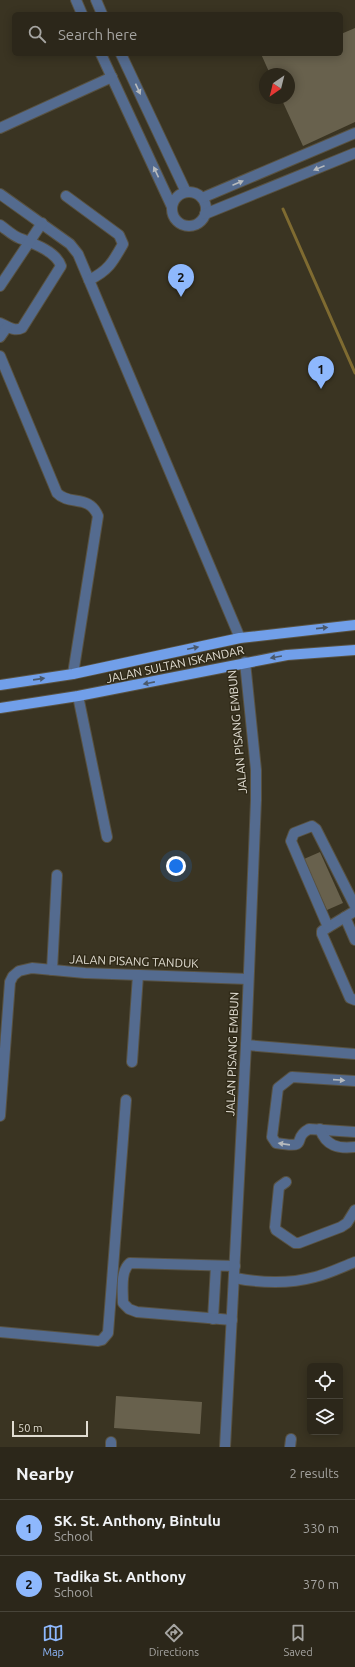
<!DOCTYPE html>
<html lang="en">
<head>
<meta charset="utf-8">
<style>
	:root { --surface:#2c271a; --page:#342f23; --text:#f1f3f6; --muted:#a6a5a2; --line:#484439; --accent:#8eb8fd }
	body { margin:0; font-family:Ubuntu,sans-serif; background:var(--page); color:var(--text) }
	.controls { position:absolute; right:12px; bottom:12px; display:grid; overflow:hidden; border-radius:6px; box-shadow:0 2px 10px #0003 }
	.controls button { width:36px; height:36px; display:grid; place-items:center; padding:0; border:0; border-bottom:1px solid var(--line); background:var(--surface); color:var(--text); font:20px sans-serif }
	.compass { position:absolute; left:259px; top:68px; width:36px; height:36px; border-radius:50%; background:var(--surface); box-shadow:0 2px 10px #0003; rotate:215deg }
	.scale { position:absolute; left:12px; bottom:10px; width:76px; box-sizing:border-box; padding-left:4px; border:2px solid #e0dcd1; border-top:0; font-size:11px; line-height:14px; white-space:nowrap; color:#e0dcd1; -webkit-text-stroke:3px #302a18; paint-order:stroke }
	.you { position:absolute; left:176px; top:866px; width:14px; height:14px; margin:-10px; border:3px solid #fff; border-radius:50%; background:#1a73e8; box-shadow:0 0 0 6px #1a73e833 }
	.badge { display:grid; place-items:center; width:26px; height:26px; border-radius:50%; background:var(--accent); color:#111; font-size:13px; font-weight:700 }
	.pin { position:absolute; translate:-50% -33px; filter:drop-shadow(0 1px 2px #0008) }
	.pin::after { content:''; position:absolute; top:21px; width:14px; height:12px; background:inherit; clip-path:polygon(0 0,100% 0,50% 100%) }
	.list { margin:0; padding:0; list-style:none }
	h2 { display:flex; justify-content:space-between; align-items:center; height:52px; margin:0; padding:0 16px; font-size:17px }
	h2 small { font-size:13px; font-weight:400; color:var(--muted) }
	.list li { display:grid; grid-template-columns:26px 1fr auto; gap:12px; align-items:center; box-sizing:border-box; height:56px; padding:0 16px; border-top:1px solid var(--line) }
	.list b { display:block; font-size:15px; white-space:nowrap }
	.list p { margin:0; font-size:13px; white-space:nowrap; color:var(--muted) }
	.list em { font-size:13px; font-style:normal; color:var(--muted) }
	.icon { flex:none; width:22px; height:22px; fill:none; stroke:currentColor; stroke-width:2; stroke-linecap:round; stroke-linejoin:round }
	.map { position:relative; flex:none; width:355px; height:1447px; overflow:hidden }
	.search { position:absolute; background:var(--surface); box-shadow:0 2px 10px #0003; left:12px; right:12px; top:12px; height:44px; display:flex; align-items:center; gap:10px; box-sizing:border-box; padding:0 14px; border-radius:6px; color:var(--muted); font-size:15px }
	.sheet { height:164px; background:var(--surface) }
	nav { display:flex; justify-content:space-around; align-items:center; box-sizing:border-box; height:56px; border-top:1px solid var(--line); background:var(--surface); font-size:11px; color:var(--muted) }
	nav a { display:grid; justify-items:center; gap:2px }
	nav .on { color:var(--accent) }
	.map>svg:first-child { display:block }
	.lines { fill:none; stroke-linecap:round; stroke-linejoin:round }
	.stream { stroke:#7f6b31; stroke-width:3 }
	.building { fill:#68614d }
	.minor-casing { stroke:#585242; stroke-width:12 }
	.major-casing { stroke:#585242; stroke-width:12 }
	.minor { stroke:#546b8f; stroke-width:10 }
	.major { stroke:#719fe9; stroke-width:10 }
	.oneway { fill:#b6babd }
	.oneway2 { fill:#4a596c }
	.labels { text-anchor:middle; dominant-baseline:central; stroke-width:3; stroke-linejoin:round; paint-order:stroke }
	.street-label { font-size:12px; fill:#e0dcd1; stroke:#302a18 }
</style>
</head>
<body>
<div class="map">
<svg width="355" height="1447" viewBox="0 0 355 1447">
	<rect width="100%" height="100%" fill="#3a3422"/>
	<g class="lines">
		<path class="stream" d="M283,209L355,373"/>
	</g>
	<g class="building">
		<path d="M355,28V122L303,146L281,98H289V74H270L261,54H341V34Z"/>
		<path d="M320,852L343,903L327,910L304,859Z"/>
		<path d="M116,1396L202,1402L200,1434L114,1428Z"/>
	</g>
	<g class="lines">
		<g class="minor-casing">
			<g id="minor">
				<path d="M76,0L82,14"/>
				<path d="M96,0L102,14"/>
				<path d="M101,54L172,207"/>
				<path d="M121,54L186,192"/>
				<path d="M0,128L112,77"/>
				<circle cx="189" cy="209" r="17"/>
				<path d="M0,194L70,244L78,254L240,638"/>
				<path d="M66,196L119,235L123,244C113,262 108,271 89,280"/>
				<path d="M202,198L355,133"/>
				<path d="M205,214L355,153"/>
				<path d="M0,225C6,229 12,235 19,238C32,243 56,251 61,266L22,328C14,332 7,326 0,323"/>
				<path d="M0,286L42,223"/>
				<path d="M0,337L7,327"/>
				<path d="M0,356L57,493C69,506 89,494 98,516L73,674"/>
				<path d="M78,696L107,837"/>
				<path d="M355,911L322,931V934L350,998L355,1000"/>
				<path d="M345,917L355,940"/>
				<path d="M328,927L291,841L294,833L312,826L316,829L355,906"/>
				<path d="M52,970L57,875"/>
				<path d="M246,1045L355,1054"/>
				<path d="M132,1062L138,975"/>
				<path d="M355,1081L292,1077L278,1088L272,1137L276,1143C312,1149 290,1139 309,1129L355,1132"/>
				<path d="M0,1116L10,982L13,976L19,971L32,968L85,973L248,979"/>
				<path d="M320,1129C326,1146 338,1149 355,1147"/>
				<path d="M286,1182L279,1187L275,1227L276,1230L295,1243H299L341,1227L347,1223L355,1210"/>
				<path d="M235,1278C261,1283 289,1284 315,1277C328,1274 342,1267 355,1262"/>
				<path d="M213,1319L216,1266"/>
				<path d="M232,1320L137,1312L129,1309L123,1303C123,1291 120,1271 130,1263L235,1266"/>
				<path d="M0,1332L98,1341L102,1340L108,1333L126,1100"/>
				<path d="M111,1447V1442"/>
				<path d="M225,1447L246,1045L256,800V770L245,662"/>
				<path d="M290,1447L291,1439"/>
			</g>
		</g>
		<g class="major-casing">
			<g id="major">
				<path d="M0,685L73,674L240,638L355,625"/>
				<path d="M0,708L78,696L287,655L355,650"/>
			</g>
		</g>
		<use href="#minor" class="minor"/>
		<use href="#major" class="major"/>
	</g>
	<defs><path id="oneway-solid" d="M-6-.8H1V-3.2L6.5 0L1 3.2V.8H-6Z"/></defs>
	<g class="oneway">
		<use href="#oneway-solid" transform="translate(138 89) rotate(65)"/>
		<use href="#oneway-solid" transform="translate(319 168) rotate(158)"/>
		<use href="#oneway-solid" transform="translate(156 172) rotate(-115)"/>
		<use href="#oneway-solid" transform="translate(238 183) rotate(-23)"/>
		<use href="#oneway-solid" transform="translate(339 1080) rotate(4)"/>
		<use href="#oneway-solid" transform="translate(284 1144) rotate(-172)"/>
	</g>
	<g class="oneway2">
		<use href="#oneway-solid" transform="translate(322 628) rotate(-6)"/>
		<use href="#oneway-solid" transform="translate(193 648) rotate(-12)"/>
		<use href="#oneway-solid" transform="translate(276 657) rotate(170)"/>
		<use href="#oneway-solid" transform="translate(39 679) rotate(-8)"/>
		<use href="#oneway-solid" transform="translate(149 683) rotate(169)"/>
	</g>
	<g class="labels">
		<g class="street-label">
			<text transform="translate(175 664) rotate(-12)">JALAN SULTAN ISKANDAR</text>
			<text transform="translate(237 732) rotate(-95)">JALAN PISANG EMBUN</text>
			<text transform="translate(134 961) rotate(2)">JALAN PISANG TANDUK</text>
			<text transform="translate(232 1054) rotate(-88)">JALAN PISANG EMBUN</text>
		</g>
	</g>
</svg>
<div class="controls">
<button><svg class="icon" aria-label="locate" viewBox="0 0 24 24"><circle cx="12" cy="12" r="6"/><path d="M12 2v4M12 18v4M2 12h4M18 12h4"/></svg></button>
<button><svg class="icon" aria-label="layers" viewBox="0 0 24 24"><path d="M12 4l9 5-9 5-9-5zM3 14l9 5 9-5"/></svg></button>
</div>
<svg class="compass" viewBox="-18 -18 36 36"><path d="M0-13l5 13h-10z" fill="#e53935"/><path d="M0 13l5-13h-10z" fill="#a6a5a2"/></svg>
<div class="scale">50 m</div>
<div class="you"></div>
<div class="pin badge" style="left:321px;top:389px">1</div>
<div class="pin badge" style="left:181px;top:297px">2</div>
<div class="search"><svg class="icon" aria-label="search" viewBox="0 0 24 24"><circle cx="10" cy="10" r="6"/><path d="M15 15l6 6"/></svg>Search here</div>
</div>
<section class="sheet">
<h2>Nearby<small>2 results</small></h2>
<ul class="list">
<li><span class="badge">1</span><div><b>SK. St. Anthony, Bintulu</b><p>School</p></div><em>330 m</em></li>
<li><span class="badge">2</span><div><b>Tadika St. Anthony</b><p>School</p></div><em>370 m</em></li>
</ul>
</section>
<nav>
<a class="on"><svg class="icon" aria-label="map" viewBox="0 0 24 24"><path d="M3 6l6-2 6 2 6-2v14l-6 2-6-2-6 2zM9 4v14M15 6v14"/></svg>Map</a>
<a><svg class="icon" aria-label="directions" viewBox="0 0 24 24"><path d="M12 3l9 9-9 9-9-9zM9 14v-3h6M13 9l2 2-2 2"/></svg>Directions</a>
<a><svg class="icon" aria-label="saved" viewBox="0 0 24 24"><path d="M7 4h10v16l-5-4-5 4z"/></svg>Saved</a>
</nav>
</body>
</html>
